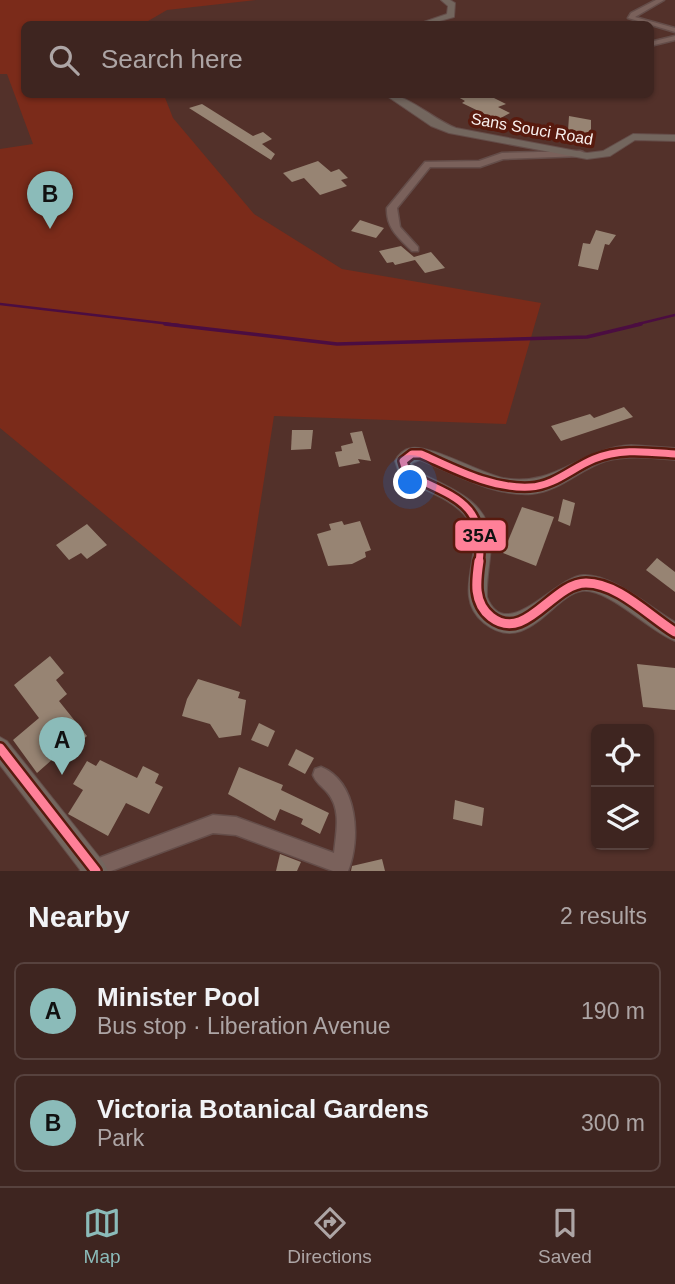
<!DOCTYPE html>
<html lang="en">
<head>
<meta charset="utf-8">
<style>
	:root { --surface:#3e2520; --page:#49312d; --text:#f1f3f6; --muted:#ada5a5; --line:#57423e; --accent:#8bbbb9 }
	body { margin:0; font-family:Arial,sans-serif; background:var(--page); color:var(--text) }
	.controls { position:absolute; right:21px; bottom:21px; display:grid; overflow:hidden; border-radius:10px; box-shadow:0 2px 5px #0004 }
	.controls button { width:63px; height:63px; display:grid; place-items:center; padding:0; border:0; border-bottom:2px solid var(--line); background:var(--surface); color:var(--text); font:35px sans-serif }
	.you { position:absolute; left:411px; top:483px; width:24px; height:24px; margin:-18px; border:5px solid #fff; border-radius:50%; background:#1a73e8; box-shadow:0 0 0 10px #1a73e833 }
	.badge { display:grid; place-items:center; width:46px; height:46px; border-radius:50%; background:var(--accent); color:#111; font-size:23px; font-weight:700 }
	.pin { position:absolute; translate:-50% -58px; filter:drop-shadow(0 2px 4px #0008) }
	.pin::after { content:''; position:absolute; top:37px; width:24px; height:21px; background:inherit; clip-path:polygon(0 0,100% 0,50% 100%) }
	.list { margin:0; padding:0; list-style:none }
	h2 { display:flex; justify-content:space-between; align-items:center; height:91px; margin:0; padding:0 28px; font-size:30px }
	h2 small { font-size:23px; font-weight:400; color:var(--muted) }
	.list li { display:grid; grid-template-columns:46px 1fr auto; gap:21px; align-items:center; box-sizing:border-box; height:98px; margin:0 14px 14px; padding:0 14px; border:2px solid var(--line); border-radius:10px }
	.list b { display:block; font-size:26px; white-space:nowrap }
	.list p { margin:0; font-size:23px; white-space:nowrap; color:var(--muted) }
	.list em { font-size:23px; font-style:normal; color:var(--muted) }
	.icon { flex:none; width:38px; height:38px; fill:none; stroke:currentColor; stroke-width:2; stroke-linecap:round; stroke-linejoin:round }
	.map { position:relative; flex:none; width:675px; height:871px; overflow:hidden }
	.search { position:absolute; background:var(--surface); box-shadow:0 2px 5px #0004; left:21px; right:21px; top:21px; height:77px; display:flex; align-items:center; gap:18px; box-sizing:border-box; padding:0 24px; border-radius:10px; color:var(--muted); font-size:26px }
	.sheet { height:315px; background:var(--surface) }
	nav { display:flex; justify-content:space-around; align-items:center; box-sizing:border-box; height:98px; border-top:2px solid var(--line); background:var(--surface); font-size:19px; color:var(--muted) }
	nav a { display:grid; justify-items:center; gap:4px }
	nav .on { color:var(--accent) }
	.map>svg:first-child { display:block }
	.green { fill:#7b2b1a }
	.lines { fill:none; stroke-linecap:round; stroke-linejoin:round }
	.stream-far1 { stroke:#4b0d41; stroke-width:2.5 }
	.stream { stroke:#4b0d41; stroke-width:3.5 }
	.building { fill:#978473 }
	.minor-casing { stroke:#644d49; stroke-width:3 }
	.major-casing { stroke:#644d49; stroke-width:2 }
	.minor { fill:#7a615b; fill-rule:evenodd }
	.major { fill:#73665e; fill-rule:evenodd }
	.bus-1-far1-casing { stroke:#581a0e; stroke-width:12 }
	.bus-1-casing { stroke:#581a0e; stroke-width:14 }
	.bus-1-far1 { stroke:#ff8098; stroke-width:7 }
	.bus-1 { stroke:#ff8098; stroke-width:9 }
	.labels { text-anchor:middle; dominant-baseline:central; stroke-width:7; stroke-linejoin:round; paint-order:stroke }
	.far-street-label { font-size:16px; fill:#f9f1ef; stroke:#581a0e }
	.line-badge { stroke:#581a0e; stroke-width:2.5 }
	.pale-badge-label { font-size:19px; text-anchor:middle; font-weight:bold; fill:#111 }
</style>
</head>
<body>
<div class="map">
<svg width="675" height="871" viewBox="0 0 675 871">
	<rect width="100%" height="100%" fill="#53312a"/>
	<path class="green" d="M0,0H256L167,10L143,24H24V94L164,95L173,118L254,214L342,269L541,303L506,424L274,416L241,627L0,428V149L33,144L7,74H0Z"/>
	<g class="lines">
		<g class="stream-far1">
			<path d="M0,304L179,325"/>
			<path d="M634,325L675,315"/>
		</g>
		<path class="stream" d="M165,324L337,344L587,337L641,324"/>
	</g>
	<g class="building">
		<path d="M453,94L488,95L506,104L498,107L510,113L497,120L462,103L465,101Z"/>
		<path d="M202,104L253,136L263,132L272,139L262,144L275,154L271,160L189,108Z"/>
		<path d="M569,116L591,120V129L579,144L561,140L568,131Z"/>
		<path d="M318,161L331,172L339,169L348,178L341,180L347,186L320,195L304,178L292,182L283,173Z"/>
		<path d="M360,220L384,228L376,238L351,231Z"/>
		<path d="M596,230L616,235L609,245L605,244L598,270L578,266L583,243L590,244Z"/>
		<path d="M401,246L414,257L431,252L445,268L425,273L415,260L395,265L393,262L387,263L379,251Z"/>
		<path d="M624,407L633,417L561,441L551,426L590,414L594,418Z"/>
		<path d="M292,430H313L311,449L291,450Z"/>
		<path d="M362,431L371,461L358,459L360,463L339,467L335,452L342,451L341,446L353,443L350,433Z"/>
		<path d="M563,499L575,503L570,526L558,521Z"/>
		<path d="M522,507L554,517L536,566L503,553Z"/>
		<path d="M342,521L344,525L360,521L371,550L365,552L366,557L352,564L328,566L317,534L331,530L329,524Z"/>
		<path d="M87,524L107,545L87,559L81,553L69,560L56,545Z"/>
		<path d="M657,558L675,572V592L646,570Z"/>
		<path d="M50,656L64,673L56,680L67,694L59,701L87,736L66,755L63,750L37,773L13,740L39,718L14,685Z"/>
		<path d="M637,664L675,668V710L643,707Z"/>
		<path d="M198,679L240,692L238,698L246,700L241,735L219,738L210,724L182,716L187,699Z"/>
		<path d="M259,723L275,731L268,747L251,740Z"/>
		<path d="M296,749L314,758L305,774L288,765Z"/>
		<path d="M100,760L137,778L143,766L159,774L155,783L163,787L149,814L126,803L108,836L68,814L83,790L73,784L87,761L96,766Z"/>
		<path d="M239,767L283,785L281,790L329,813L320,834L301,824L303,819L280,809L275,821L228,794Z"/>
		<path d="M455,800L484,808L482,826L453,819Z"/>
		<path d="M280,854L301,862L297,871H276Z"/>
		<path d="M382,859L385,871H351L352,866Z"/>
	</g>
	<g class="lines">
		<g class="minor-casing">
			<g id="minor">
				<path d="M656,0H664L635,17L675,28V32L628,18L631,13Z"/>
				<path d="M675,36V40L650,46V42Z"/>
				<path d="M580,151L583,152V156L503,159L480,167H430L397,208L400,227L418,247V251H412C399,238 386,228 387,208L425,162L479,161L502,153Z"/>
				<path d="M321,767C358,782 361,839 348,871H333L236,835L213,833L111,871H80L83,864L213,815L236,817L334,853C336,833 342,809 327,792C322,786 316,783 313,775L315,769Z"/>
			</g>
		</g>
		<g class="major-casing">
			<g id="major">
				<path d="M441,0H450L455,3L454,17L429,24H418L447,14L448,6Z"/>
				<path d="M384,94C409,94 432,119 456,128L587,153L603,151L633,134L675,135V141L635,140L610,156L587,159L449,133L431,126Z"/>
				<path d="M631,445L675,448V460C653,458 627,455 606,461C580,469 561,491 532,494C494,497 455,474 420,460L412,463L414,470C445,486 490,499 491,541C491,560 486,578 487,597C506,645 555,577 583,575C611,573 651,608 675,622V641C649,631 608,588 582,591C553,595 527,657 484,623C449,595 487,550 469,521C455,499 423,490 401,479L395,461C398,455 404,449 411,448C429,444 480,473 503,478C555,488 580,448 631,445Z"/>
				<path d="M0,737L7,741L104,863L108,871H81L0,765Z"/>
			</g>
		</g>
		<use href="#minor" class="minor"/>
		<use href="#major" class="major"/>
		<g class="bus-1-far1-casing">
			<path id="bus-1-far1" d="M479,563C487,502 453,497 407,474L403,461L412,454H421C455,469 491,489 530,487C554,486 572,468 594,459C620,448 648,452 675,454"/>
		</g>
		<g class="bus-1-casing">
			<g id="bus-1">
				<path d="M479,561C476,581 473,603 491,617C526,644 552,583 586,583C618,583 649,616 675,632"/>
				<path d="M0,748L96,871"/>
			</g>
		</g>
		<use href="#bus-1-far1" class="bus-1-far1"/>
		<use href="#bus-1" class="bus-1"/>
	</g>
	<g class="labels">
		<g class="far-street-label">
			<text transform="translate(532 129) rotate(10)">Sans Souci Road</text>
		</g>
	</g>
	<rect class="line-badge" x="454" y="519" width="53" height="33" rx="7" fill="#ff8098"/>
	<g class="pale-badge-label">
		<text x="480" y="542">35A</text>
	</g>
</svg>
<div class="controls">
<button><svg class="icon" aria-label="locate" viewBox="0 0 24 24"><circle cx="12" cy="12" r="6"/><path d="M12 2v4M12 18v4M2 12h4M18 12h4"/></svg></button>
<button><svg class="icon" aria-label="layers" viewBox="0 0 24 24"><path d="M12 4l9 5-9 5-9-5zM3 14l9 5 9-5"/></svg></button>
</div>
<div class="you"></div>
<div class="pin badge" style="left:62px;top:775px">A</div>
<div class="pin badge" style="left:50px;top:229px">B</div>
<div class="search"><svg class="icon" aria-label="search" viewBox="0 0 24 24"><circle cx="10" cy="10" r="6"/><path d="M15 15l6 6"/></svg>Search here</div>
</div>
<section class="sheet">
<h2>Nearby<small>2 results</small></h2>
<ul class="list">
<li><span class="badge">A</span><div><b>Minister Pool</b><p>Bus stop · Liberation Avenue</p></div><em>190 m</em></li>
<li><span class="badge">B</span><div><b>Victoria Botanical Gardens</b><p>Park</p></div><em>300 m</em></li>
</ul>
</section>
<nav>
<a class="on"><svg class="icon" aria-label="map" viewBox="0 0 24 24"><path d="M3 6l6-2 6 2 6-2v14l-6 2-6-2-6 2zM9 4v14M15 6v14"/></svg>Map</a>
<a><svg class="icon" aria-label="directions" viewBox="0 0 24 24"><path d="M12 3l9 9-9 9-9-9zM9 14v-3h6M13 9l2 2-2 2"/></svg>Directions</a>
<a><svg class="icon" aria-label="saved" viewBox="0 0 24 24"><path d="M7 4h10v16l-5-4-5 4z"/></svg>Saved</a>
</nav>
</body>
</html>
